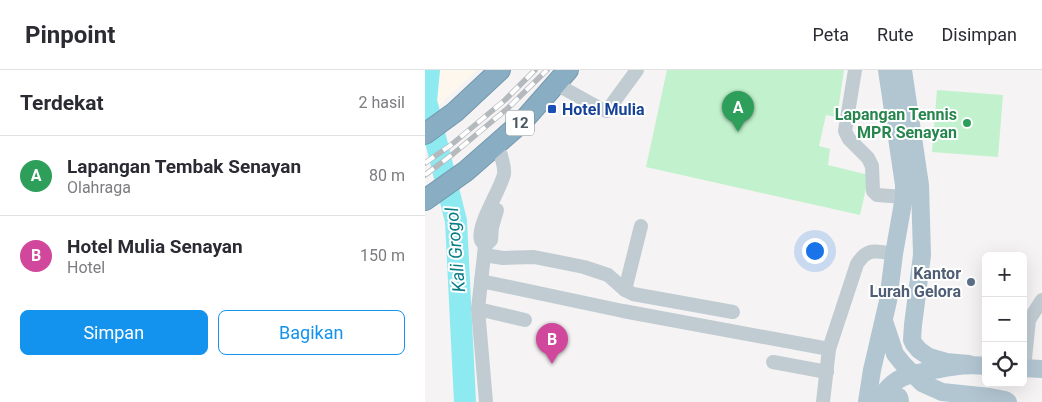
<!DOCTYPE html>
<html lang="id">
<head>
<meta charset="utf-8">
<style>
	:root { --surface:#fff; --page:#f7f7f7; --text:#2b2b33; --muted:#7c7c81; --line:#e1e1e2; --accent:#1393ee }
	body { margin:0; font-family:Roboto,sans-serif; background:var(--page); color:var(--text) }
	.controls { position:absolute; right:15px; bottom:15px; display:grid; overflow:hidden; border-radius:8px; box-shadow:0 5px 20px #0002 }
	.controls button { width:45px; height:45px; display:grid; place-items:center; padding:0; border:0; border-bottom:1px solid var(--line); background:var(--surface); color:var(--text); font:25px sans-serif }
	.you { position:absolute; left:389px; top:180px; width:18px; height:18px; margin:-12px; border:4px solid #fff; border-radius:50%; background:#1a73e8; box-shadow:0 0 0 8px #1a73e833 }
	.badge { display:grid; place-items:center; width:32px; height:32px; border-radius:50%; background:var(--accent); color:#fff; font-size:16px; font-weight:700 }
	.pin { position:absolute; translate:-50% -41px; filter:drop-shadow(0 1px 2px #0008) }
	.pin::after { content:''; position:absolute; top:26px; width:18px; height:15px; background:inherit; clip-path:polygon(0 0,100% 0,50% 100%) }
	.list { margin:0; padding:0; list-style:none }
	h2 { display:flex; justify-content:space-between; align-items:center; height:65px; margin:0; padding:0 20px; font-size:21px }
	h2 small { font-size:16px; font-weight:400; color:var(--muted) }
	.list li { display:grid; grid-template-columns:32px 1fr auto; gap:15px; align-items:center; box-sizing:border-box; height:80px; padding:0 20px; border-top:1px solid var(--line) }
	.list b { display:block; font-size:19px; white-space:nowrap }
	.list p { margin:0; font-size:16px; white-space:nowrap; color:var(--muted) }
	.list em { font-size:16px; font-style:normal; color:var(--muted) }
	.actions { display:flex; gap:10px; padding:15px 20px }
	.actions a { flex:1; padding:11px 0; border:1px solid var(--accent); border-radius:8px; text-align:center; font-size:18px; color:var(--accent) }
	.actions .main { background:var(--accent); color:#fff }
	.icon { flex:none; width:28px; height:28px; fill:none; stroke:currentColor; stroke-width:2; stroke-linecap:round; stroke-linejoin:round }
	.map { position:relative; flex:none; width:617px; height:332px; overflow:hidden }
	header { display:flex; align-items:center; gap:30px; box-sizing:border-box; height:70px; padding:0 25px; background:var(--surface); border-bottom:1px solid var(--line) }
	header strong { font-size:24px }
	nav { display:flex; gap:28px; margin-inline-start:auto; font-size:18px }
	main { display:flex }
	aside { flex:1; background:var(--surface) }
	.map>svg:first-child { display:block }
	.commercial { fill:#fdf7ee }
	.green { fill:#c1f2cd }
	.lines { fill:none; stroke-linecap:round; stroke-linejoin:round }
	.river { stroke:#8deaf1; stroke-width:22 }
	.highway-casing { stroke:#7498ae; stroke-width:22 }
	.minor { stroke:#c0ccd2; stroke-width:14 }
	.major { stroke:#b2c6d2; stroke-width:18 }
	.highway { stroke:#89adc2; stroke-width:20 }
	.rail-casing { stroke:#b4b9bd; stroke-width:5.5 }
	.rail { stroke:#fff; stroke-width:4; stroke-dasharray:11; stroke-linecap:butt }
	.transit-dot { fill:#1a4fb4; stroke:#fff; stroke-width:2 }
	.leisure-dot { fill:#2e9e5b; stroke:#fff; stroke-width:2 }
	.service-dot { fill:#5c6f8a; stroke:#fff; stroke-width:2 }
	.labels { text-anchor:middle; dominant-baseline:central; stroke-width:4; stroke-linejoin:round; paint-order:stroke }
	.shield { fill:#fff; stroke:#808b90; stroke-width:1 }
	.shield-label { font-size:15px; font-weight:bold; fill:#495961 }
	.transit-label { font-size:16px; font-weight:bold; fill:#164399; stroke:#fff; text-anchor:start }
	.leisure-label { font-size:16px; font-weight:bold; fill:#27864d; stroke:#fff; text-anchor:end }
	.service-label { font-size:16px; font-weight:bold; fill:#4e5e75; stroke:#fff; text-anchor:end }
	.water-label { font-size:18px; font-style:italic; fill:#097e85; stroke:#fff }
</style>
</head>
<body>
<header>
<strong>Pinpoint</strong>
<nav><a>Peta</a><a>Rute</a><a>Disimpan</a></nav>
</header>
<main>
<aside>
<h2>Terdekat<small>2 hasil</small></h2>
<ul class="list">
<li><span class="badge" style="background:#2e9e5b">A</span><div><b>Lapangan Tembak Senayan</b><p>Olahraga</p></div><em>80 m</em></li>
<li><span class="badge" style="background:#d1479c">B</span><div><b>Hotel Mulia Senayan</b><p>Hotel</p></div><em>150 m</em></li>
</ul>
<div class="actions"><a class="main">Simpan</a><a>Bagikan</a></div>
</aside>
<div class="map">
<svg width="617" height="332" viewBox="0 0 617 332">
	<rect width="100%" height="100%" fill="#f5f3f3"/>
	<path class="commercial" d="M0,0H53L0,47Z"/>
	<g class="green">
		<path d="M242,0H419L412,47L401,45L394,76L405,79L403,95L444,105L435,145L221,97Z"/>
		<path d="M512,20L578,25L573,87L507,82Z"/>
	</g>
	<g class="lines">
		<path class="river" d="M4,0L1,31L31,151L40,332"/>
		<g class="highway-casing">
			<g id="highway">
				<path d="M0,64L30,42L75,0"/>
				<path d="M0,130L41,101L98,51L143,0"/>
			</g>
		</g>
		<g class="minor">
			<path d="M430,0L420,61L424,69L443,88L447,96L448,121L452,125L479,127H487"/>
			<path d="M131,14L176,39L182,41L212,0"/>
			<path d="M60,176L66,170L67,157L72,140"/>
			<path d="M59,185L78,188L109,187L159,197L183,205L200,220L208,224L308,242"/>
			<path d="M56,211L198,241L404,279"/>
			<path d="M200,220L216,156"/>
			<path d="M53,239L100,250"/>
			<path d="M348,292L402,302"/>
			<path d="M599,298L604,250L617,230"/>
			<path d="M61,332L53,239L60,176C59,174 57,172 56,170C51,156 76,119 79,104C80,97 77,91 76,85"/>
			<path d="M398,332L404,279L432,194C443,177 451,181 469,184"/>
		</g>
		<g class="major">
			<path d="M478,0L495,115L497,185L488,255L487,270L489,274L494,280L504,287L521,292L544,294"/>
			<path d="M459,251L470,284L478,294L497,313L517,322L565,327L580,330L583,332"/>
			<path d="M598,298L617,299"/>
			<path d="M442,332L447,300L463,231L469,184L479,127V115L475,88L462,0"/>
			<path d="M454,332C466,305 488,303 515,299C531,296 544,294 561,296"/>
			<path d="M459,332L463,326C470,324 475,325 475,332"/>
		</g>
		<use href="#highway" class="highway"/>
		<g class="rail-casing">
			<g id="rail">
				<path d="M0,93L26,75L80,30L110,0"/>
				<path d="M0,105L28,84L83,38L122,0"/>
			</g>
		</g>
		<use href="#rail" class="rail"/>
	</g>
	<rect class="transit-dot" x="122" y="34" width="10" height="10" rx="2.5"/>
	<circle class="leisure-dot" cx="542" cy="53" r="5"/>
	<circle class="service-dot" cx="546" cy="212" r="5"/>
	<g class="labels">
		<rect class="shield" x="81" y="40.5" width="28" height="25" rx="4"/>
		<g class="shield-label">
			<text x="95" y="53">12</text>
		</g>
		<g class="transit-label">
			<text x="137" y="39">Hotel Mulia</text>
		</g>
		<g class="leisure-label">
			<text x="532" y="44">Lapangan Tennis<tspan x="532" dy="18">MPR Senayan</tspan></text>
		</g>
		<g class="service-label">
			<text x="536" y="203">Kantor<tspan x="536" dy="18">Lurah Gelora</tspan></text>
		</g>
		<g class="water-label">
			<text transform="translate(30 180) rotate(-95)">Kali Grogol</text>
		</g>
	</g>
</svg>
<div class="controls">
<button>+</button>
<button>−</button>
<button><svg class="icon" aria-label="locate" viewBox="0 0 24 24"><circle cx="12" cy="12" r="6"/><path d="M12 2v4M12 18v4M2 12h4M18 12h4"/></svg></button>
</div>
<div class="you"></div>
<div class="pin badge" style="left:313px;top:62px;background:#2e9e5b">A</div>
<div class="pin badge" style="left:127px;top:294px;background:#d1479c">B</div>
</div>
</main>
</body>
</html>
